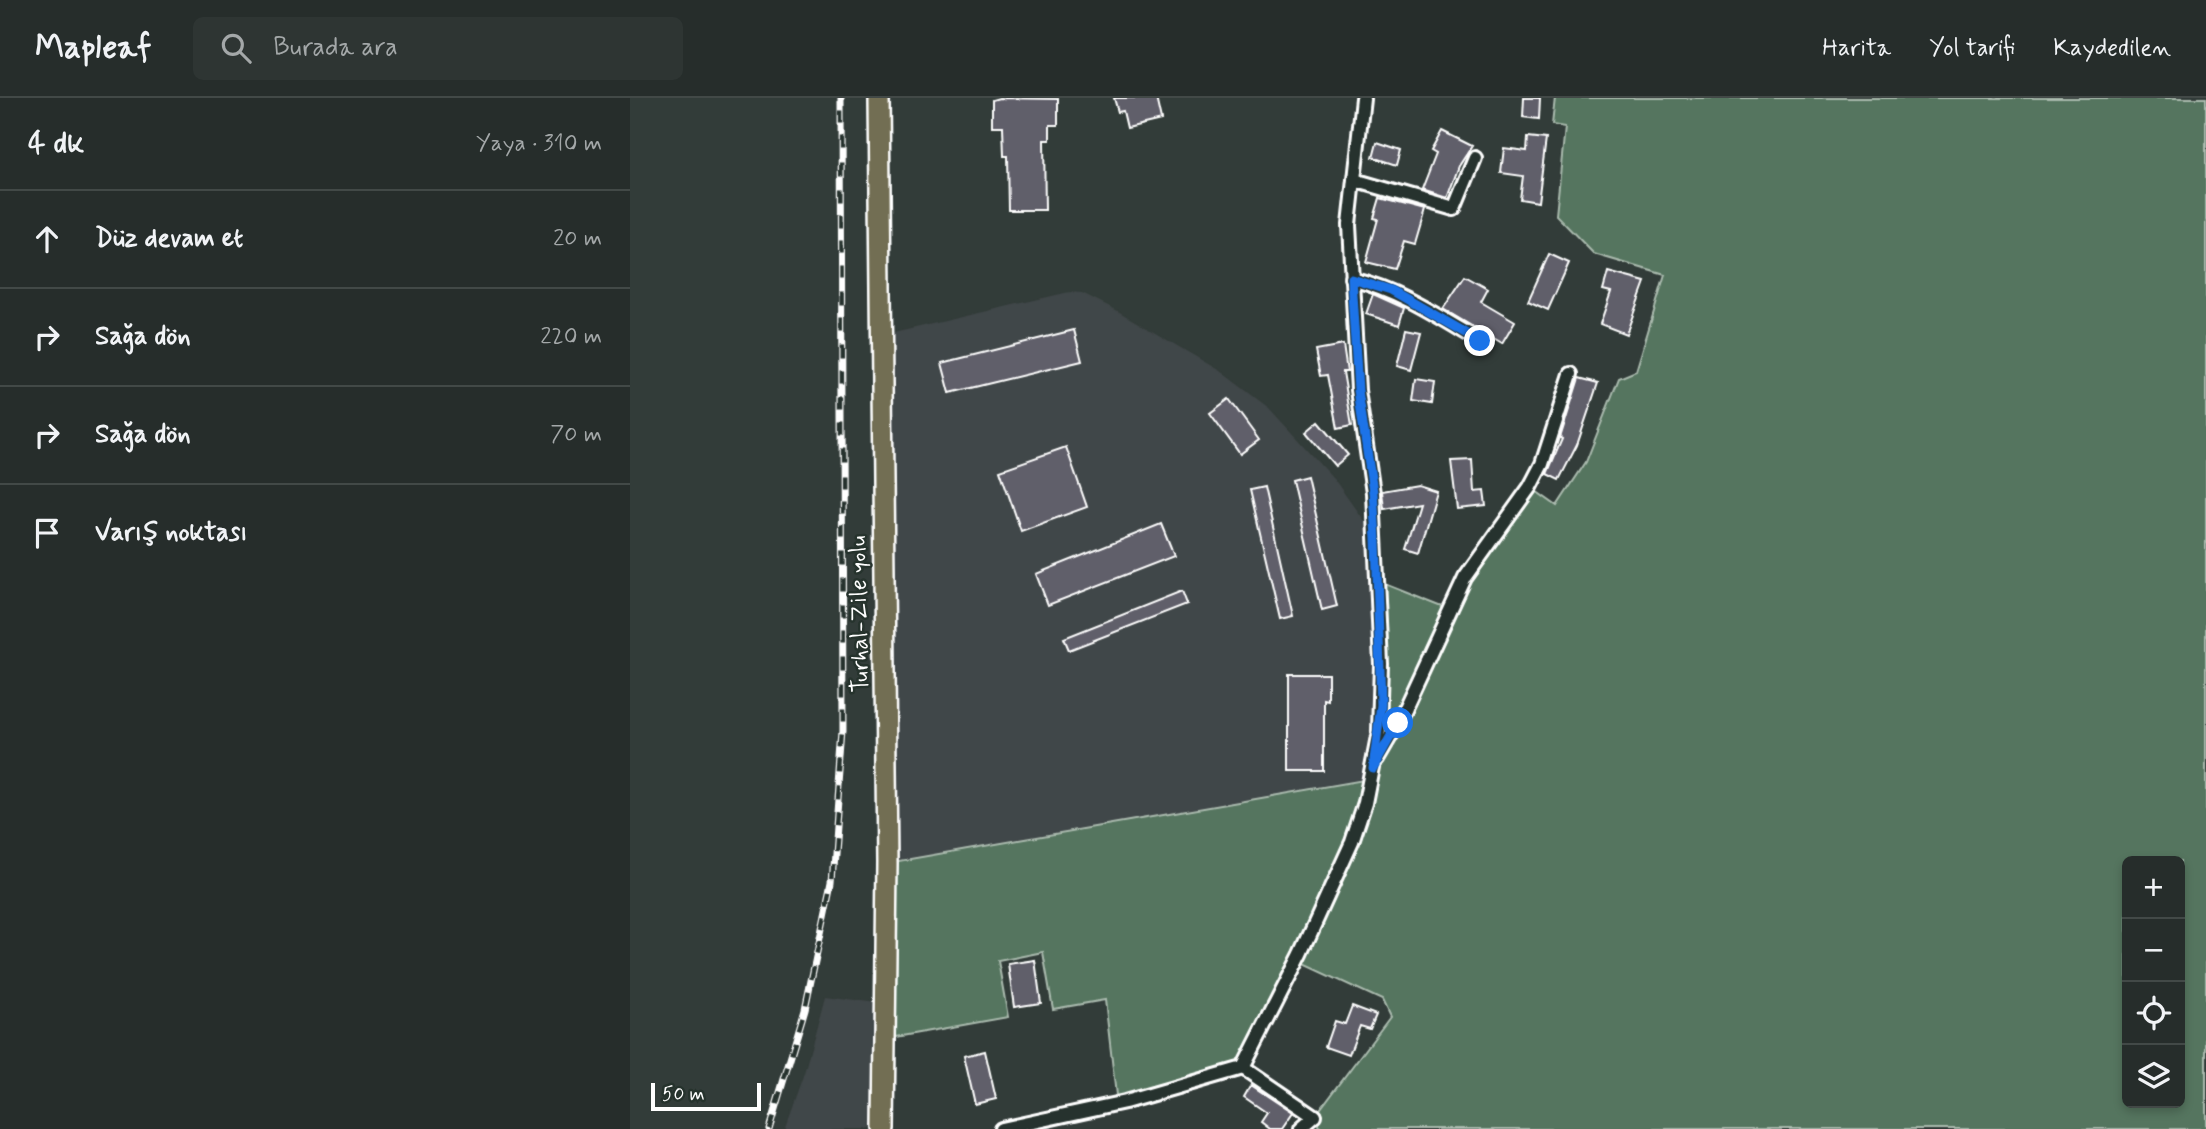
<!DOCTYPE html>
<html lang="tr">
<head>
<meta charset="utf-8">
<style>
	:root { --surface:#262d2b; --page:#2e3533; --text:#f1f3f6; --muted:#a4a8a9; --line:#424947 }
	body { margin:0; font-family:Mynerve,sans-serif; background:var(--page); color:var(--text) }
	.controls { position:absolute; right:21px; bottom:21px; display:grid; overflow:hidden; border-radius:10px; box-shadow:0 4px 10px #0003 }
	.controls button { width:63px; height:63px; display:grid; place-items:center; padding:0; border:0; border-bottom:2px solid var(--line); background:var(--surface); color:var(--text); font:35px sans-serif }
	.scale { position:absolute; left:21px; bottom:18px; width:110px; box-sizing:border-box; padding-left:7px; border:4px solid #fff; border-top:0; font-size:19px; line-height:24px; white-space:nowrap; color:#fff; -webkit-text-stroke:5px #26332d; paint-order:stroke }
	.stop { position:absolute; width:21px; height:21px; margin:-16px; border:5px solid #1a73e8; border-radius:50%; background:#fff }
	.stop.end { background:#1a73e8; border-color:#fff; box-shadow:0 2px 7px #0008 }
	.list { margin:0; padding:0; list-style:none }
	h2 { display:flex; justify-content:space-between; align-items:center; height:91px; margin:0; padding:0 28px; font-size:30px }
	h2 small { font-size:23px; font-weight:400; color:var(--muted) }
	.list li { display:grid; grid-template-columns:46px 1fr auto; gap:21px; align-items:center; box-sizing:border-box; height:98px; padding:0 28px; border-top:2px solid var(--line) }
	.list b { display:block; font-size:26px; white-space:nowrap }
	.list em { font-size:23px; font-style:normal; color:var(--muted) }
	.icon { flex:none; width:38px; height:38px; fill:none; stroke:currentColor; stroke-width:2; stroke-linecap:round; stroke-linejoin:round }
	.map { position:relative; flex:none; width:1576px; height:1031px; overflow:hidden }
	header { display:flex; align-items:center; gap:42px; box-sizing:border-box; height:98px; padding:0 35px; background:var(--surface); border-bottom:2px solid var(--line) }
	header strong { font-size:33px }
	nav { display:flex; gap:38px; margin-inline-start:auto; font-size:24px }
	.search { width:490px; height:63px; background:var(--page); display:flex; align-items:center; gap:18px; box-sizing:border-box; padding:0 24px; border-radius:10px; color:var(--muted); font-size:26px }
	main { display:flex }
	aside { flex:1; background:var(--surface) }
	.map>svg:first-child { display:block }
	.built { fill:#404648 }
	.green { fill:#54745e; stroke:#aabaae; stroke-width:2; fill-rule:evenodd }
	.building { fill:#605e6a; stroke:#fff; stroke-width:2 }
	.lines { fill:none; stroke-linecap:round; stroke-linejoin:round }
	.minor-casing { stroke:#fff; stroke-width:18 }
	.primary-casing { stroke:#fff; stroke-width:24 }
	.minor { stroke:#26332d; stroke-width:12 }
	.primary { stroke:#726e52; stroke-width:19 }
	.rail-casing { stroke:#fff; stroke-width:7 }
	.rail { stroke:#26332d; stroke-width:4.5; stroke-dasharray:13; stroke-linecap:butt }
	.route { stroke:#1a73e8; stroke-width:9 }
	.labels { text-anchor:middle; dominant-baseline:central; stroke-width:5; stroke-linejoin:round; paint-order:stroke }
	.street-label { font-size:24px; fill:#fff; stroke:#26332d }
</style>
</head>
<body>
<header>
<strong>Mapleaf</strong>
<div class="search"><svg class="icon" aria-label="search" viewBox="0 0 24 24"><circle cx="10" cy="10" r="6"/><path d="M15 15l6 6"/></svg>Burada ara</div>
<nav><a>Harita</a><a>Yol tarifi</a><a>Kaydedilen</a></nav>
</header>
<main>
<aside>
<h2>4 dk<small>Yaya · 310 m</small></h2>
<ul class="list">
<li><svg class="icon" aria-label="ahead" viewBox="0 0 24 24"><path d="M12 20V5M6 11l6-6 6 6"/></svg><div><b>Düz devam et</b></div><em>20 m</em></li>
<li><svg class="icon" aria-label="right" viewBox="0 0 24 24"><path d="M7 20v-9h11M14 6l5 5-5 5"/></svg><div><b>Sağa dön</b></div><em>220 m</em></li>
<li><svg class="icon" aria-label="right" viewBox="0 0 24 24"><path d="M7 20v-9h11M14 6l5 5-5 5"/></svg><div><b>Sağa dön</b></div><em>70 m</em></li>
<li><svg class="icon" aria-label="arrive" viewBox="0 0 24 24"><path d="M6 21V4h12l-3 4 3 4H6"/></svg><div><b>Varış noktası</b></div></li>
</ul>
</aside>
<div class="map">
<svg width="1576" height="1031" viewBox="0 0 1576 1031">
	<rect width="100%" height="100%" fill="#323c39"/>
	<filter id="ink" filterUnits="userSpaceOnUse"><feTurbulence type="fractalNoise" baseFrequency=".0143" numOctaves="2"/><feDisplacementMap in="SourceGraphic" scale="14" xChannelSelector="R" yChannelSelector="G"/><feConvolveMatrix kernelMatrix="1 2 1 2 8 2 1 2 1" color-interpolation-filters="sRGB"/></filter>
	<g filter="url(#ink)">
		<g class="built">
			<path d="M439,194L452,195L486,212L590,273L639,310L704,381L746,440L751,566L740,681L257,765L251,238Z"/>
			<path d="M195,898L255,906L254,1031H154L174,975Z"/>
		</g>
		<path class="green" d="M925,0H1576V1031H690L685,1019L760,919L752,902L668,863L613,970L487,1006L475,902L423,911L413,854L368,863L378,919L255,941L257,765L740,681L747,483L820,512L900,389L927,408L956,364L989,280L1006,273L1035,177L964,156L926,117L935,29L922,27ZM1497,763H1550V1005H1497Z"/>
		<g class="building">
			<path d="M369,0L428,1V27H420V42H414L415,112H379L378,58H374L373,28H362V2Z"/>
			<path d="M484,0H526L531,22L497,30L493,13L488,14Z"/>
			<path d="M894,0H910L909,21L893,19Z"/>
			<path d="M812,33L842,48L829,68L817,100L792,92L806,56L801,53Z"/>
			<path d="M898,39L916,41L908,104L890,101L893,78L871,75L874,50L897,53Z"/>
			<path d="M747,44L771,52L767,67L743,59Z"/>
			<path d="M750,100L795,112L785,146L774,143L765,171L736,164L748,121L744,120Z"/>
			<path d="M919,156L939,165L918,212L898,203Z"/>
			<path d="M978,174L1015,184L996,236L970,226L981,194L973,192Z"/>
			<path d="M835,178L858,191L851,204L885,224L872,246L813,211Z"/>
			<path d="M743,196L774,210L769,227L736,216Z"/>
			<path d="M776,231L791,234L781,272L767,268Z"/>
			<path d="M444,232L452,263L320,295L312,265Z"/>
			<path d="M713,247L717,274H713L722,327L708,330L698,277L691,278L686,252Z"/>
			<path d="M949,280L968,285L947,347L929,382L917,376L932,341L930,340Z"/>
			<path d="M786,281L805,284L802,306L783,303Z"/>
			<path d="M599,301L629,342L610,356L580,315Z"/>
			<path d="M689,323L718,357L705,368L676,334Z"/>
			<path d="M436,349L457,409L391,433L370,372Z"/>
			<path d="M842,362L844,394L854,393L856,408L827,411L821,363Z"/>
			<path d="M677,378L707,508L692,512L662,382Z"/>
			<path d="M787,387L806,393L788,455L775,451L789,405L754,411L752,393Z"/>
			<path d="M634,389L663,518L650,521L620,392Z"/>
			<path d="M531,426L544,458L418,507L406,476Z"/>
			<path d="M552,493L557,506L439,552L434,540Z"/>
			<path d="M659,576H698V603L694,602V673H659Z"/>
			<path d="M405,862L411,905L384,909L378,866Z"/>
			<path d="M722,908L746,917L740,931L730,928L719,957L696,949L705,923L715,926Z"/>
			<path d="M355,953L366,1001L345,1006L334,958Z"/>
			<path d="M621,987L663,1015L652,1031H640L631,1024L637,1015L614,999Z"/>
		</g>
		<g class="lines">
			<g class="minor-casing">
				<g id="minor">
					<path d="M724,82L824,111L845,60"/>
					<path d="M721,180C769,192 808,218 850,243"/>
					<path d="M747,661L768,625L835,480L900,389L912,366L941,276"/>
					<path d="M613,970L685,1019L671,1031"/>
					<path d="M371,1031L495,1004L613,970L671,856L722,744L735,705L749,633L751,566L743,395L728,292L719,127L733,0"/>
				</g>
			</g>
			<g class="primary-casing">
				<path id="primary" d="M249,0L257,765L254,1031"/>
			</g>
			<use href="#minor" class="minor"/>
			<use href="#primary" class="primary"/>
			<g class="rail-casing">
				<path id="rail" d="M139,1031L175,911L202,783L213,633L211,0"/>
			</g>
			<use href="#rail" class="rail"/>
		</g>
	</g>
	<g class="lines" filter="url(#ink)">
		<path class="route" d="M768,625L743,670L751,607L746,440L743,394L728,292L721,180L761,192L850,243"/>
	</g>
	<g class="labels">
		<g class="street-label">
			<text transform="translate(230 516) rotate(-91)">Turhal-Zile yolu</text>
		</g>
	</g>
</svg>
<div class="controls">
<button>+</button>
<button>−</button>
<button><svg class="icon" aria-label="locate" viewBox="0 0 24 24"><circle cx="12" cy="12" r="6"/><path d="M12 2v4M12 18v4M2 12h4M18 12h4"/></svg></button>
<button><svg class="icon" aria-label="layers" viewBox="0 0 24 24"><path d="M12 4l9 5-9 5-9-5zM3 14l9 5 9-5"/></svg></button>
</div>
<div class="scale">50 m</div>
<div class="stop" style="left:768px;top:625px"></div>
<div class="stop end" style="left:850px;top:243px"></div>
</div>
</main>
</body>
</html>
